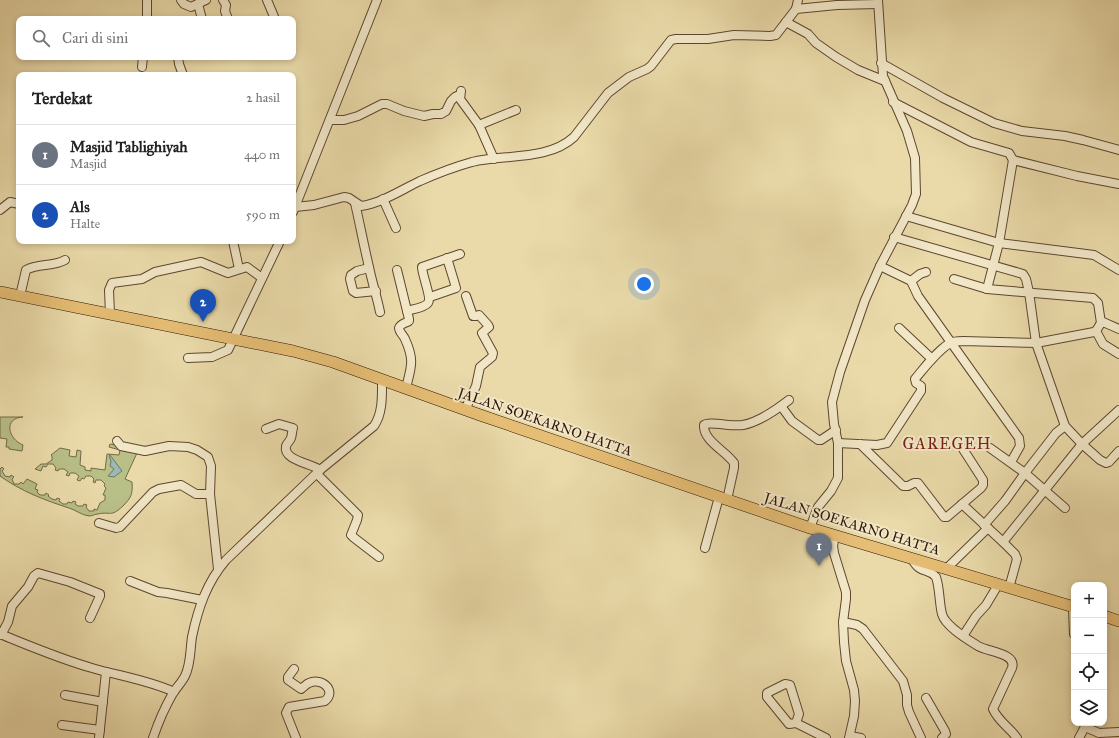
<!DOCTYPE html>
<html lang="id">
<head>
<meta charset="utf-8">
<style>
	:root { --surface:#fff; --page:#f2f2f2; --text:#222; --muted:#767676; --line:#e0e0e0; --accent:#8f2418 }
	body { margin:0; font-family:"IM FELL Great Primer",serif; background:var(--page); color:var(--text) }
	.controls { position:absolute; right:12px; bottom:12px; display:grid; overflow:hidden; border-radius:8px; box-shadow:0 2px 6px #0003 }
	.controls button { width:36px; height:36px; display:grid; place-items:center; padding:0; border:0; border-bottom:1px solid var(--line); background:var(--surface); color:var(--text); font:20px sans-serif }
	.you { position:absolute; left:644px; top:284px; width:14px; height:14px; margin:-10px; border:3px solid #fff; border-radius:50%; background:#1a73e8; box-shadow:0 0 0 6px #1a73e833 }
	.badge { display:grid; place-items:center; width:26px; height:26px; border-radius:50%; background:var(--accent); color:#fff; font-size:13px; font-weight:700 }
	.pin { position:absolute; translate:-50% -33px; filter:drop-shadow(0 1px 2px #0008) }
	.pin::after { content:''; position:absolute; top:21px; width:14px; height:12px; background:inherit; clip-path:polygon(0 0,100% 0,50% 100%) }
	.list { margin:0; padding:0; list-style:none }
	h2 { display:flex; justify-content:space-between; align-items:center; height:52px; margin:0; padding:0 16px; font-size:17px }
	h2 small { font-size:13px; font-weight:400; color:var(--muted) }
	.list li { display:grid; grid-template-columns:26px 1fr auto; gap:12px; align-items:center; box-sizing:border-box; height:60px; padding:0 16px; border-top:1px solid var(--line) }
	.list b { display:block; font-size:15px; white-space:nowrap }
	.list p { margin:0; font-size:13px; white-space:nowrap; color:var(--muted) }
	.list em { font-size:13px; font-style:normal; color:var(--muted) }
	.icon { flex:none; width:22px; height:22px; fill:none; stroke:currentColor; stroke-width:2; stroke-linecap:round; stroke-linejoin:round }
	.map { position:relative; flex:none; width:1119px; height:738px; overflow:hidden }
	.search { position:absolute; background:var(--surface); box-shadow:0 2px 6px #0003; left:16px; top:16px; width:280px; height:44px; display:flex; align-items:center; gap:10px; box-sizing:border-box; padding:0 14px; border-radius:8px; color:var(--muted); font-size:15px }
	.panel { position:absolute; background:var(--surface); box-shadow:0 2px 6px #0003; left:16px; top:72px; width:280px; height:172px; border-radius:8px }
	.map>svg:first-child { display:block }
	.green { fill:#b8bf87; stroke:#746a47 }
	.water { fill:#9bb8b2; stroke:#70766e }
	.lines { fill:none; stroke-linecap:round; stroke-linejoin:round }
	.minor-casing { stroke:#5e4630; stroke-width:10 }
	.highway-casing { stroke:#301407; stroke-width:12 }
	.minor { stroke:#f1e7c7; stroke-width:8 }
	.highway { stroke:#e5bd74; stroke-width:11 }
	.labels { text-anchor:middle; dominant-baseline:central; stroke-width:4; stroke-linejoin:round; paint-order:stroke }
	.street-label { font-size:14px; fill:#301407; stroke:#f1e7c7 }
	.quarter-label { font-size:16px; letter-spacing:1px; fill:#7a1f14; stroke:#f1e7c7 }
</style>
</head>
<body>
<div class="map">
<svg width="1119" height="738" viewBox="0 0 1119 738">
	<rect width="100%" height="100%" fill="#eadaa9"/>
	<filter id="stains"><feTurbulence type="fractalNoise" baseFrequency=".005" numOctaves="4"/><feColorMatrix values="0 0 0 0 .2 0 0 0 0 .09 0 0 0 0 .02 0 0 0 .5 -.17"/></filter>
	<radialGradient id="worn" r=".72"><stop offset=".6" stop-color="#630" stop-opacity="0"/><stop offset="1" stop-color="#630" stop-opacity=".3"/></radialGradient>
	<g class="green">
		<path d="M0,417H23C3,418 8,439 23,445L22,451L9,449V447H6L7,439L0,438Z"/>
		<path d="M110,444L115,445L120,450L137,453L125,479L132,482C133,494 131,498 123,506C110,518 111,511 98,514C95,514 92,516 89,516C81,515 76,510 69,508C44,500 21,491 0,476V469L2,467L4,469L2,471L5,476L10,477L11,475L14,477L12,479L14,484H19L21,482L23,484L27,479L37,484L35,489L38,490L37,492L40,495H45L46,493L49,495L48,496L52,499L56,500L57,498L60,499L59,501L63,504H67L68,502L72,503L73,501L76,502L75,504L78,506H83L84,504L87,505L86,507L89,511H94V509L97,510L100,503L105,500V495H103L106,488L104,486L105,484L101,480H96L95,483L93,482L94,479L91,476H86L84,479L82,478L80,481L77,480L79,476L75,473H70L69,476L66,475L68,472L64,469H59L58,471L55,470L56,468L53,464H48L46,467L43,466L41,471L35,469L41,464H46L52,460V456L51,455L60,448L70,450L69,456L76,457L77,450L81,451L80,465L85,467V470L91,471V468L105,470L107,454L119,455L120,450L109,447Z"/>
	</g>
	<path class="water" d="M110,455L122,471L114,477L108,476L114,469L110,466L111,461L109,456Z"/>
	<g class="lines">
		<g class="minor-casing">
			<g id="minor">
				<path d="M181,0L184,4L191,7L206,0"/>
				<path d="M223,0L226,5L225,11L228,19"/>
				<path d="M267,0L275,19"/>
				<path d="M198,4L202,19"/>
				<path d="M796,9L798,0"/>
				<path d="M147,19V0"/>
				<path d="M786,22L808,34L816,43L836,57L858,70L885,81"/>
				<path d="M178,57L179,64L183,75"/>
				<path d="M881,63L943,98L994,123L1022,131L1065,136L1083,140L1119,150"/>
				<path d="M142,67L143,57"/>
				<path d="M461,91L460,99L479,125"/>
				<path d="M893,102L971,142L1009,153L1013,160"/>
				<path d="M330,120H344L358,116L382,104H387L404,111L424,116L433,114H441L446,111L451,101L455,97L459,95"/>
				<path d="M494,159L479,125L516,110"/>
				<path d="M383,199L396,228"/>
				<path d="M355,203C360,225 364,246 369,267C372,282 377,297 380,312"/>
				<path d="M295,207L314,205L344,197L349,198L361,206C382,203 401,190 420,181C436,174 454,167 472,162C504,154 548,161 574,137L608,93L629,77L647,69L651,66L671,40L676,39H708L734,35L770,36L776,35L796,9L837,5L878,4"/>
				<path d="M0,210L10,202L19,204"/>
				<path d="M293,212L377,0"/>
				<path d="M906,216L999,243L1094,255L1119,270"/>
				<path d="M894,237L1023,274L1026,279L1029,292L1036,343L1065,426L1082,444L1100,460L1106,463L1109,462L1119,451"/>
				<path d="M233,241L239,269"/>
				<path d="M880,266L911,281L918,296L1019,438L1020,446L1011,462"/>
				<path d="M369,268L357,271L351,275L350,279L353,291L356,293L376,291"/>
				<path d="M397,270L409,319V321C406,323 400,324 399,328C399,332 404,336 405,339C415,361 411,367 406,388"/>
				<path d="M954,279L987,289L1093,298L1098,303L1101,323"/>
				<path d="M911,281L920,274L926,272"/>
				<path d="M987,289L999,243L1013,160L1077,176L1119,184"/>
				<path d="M20,296L26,270C38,263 53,267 65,260"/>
				<path d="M430,297L456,288L454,281L447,258"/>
				<path d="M407,311C413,309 424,308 428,303C432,298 422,275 422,267L460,254"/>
				<path d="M110,314L109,290L112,283L142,279L155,272L201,262L228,273L247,267L262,278"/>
				<path d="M899,328L932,359"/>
				<path d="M1096,331L1103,344L1119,354"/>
				<path d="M188,358L212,357L228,350L280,241"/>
				<path d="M781,406L792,421L818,440H821L836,430"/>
				<path d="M465,410L476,386L480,367L492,357L493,353L482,333L489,327L488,325L479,315L476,316H473L466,296"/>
				<path d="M266,429L279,424L293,428C292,431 292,435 291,438C290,441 287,443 286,446C283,461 312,463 320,470"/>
				<path d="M117,441L121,446L145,451L169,446L188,447L197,450L208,457L211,466L210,494L218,569"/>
				<path d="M838,443L877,445L887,443L921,391V386L916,383L915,379C925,367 937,351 950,343C954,341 959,341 963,341L1036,343L1094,332C1099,330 1098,324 1103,322L1119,329"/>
				<path d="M860,444L903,486H908L914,483H918L944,517H947L981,488L983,485V480L963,449"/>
				<path d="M990,448L1025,473L1065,508"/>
				<path d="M317,474L358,515L357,520L351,535L353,537L379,557"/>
				<path d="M727,500L734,468V463C726,451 703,441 704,425C709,421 733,427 743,425C759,422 776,410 789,400"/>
				<path d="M962,504L1003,542"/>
				<path d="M99,523L116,528L120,527L153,492L159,489L181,485L196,494H210"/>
				<path d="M984,525L1005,501L1025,473L1056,433L1065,426"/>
				<path d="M810,528L818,507L831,491L838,478V443L834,424L832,402L840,372L865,300L880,266L912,205L916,194L915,158L907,131L883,76L878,0"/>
				<path d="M835,535L833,546L834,553L846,592V599L843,622L844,642L846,661L854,690L855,701L854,716L849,738"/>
				<path d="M705,548L719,497"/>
				<path d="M912,559C921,575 927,567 936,577C940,589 939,602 942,614C945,626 967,639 978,646C988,652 1017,653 1012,668L993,709C998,721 1010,728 1017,738"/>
				<path d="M946,569L988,528"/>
				<path d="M130,581L158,592L167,593L202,600"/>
				<path d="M1009,588L1017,559L1015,554L1003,542L1082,444L1119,410"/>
				<path d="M1073,607L1074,634"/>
				<path d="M843,622L857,625L863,629L903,681L907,695V705L909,712L921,738"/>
				<path d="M0,634C30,646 60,659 92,668C119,676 148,680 174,692"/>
				<path d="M1,635L8,622L12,606L28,587L34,576L38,573L70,582L100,594V596L90,618"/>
				<path d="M963,636L976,616L986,605L998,585"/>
				<path d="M294,669L288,677V680L301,689C304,687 306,684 309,683C322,677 337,691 325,701L289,707L286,713L296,738"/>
				<path d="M65,695L103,702"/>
				<path d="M926,698L945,731L946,734L942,738"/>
				<path d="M796,723L799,714L790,685L785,684L767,693V697L789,724L796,723L826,738"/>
				<path d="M62,725L100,730"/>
				<path d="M1085,727L1099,733L1119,732"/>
				<path d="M850,736L861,738"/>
				<path d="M99,738L106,672"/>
				<path d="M153,738C158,723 165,707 173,693C177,687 182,682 185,676C191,664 190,650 192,637C198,608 207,582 226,560L320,470L374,426C383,413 382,395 382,380"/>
				<path d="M1079,738L1087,723"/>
			</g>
		</g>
		<g class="highway-casing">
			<g id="highway">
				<path d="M0,292L293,351L333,362L480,415L810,528L1074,607"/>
				<path d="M1104,616L1119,621"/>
			</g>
		</g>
		<use href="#minor" class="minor"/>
		<use href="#highway" class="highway"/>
	</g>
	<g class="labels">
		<g class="street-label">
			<text transform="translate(545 422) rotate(19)">JALAN SOEKARNO HATTA</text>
			<text transform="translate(852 524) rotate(17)">JALAN SOEKARNO HATTA</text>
		</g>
		<g class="quarter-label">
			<text x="947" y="443">GAREGEH</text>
		</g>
	</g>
	<rect width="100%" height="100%" filter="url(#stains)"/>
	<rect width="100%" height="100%" fill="url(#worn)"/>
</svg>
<div class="controls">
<button>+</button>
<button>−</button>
<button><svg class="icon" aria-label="locate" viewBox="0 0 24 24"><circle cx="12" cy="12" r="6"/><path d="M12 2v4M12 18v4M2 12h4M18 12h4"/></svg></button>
<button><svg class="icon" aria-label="layers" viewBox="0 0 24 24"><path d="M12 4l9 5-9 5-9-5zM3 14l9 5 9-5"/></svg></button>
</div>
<div class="you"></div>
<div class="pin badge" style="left:819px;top:566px;background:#6b7280">1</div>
<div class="pin badge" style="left:203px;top:322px;background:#1a4fb4">2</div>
<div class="search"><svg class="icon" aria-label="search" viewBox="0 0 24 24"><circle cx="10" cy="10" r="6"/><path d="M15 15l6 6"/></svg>Cari di sini</div>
<section class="panel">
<h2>Terdekat<small>2 hasil</small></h2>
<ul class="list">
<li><span class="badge" style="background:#6b7280">1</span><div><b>Masjid Tablighiyah</b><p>Masjid</p></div><em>440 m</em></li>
<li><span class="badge" style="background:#1a4fb4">2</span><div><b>Als</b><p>Halte</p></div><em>590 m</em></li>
</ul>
</section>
</div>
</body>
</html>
